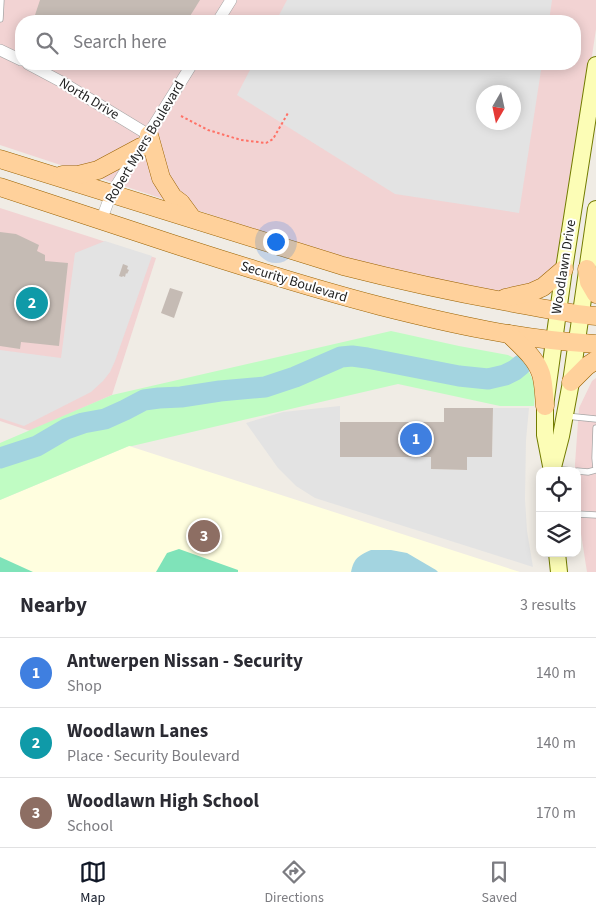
<!DOCTYPE html>
<html lang="en">
<head>
<meta charset="utf-8">
<style>
	:root { --surface:#fff; --page:#f2f2f3; --text:#2b2b33; --muted:#7c7c81; --line:#e1e1e2; --accent:#111827 }
	body { margin:0; font-family:"Source Sans 3",sans-serif; background:var(--page); color:var(--text) }
	.controls { position:absolute; right:15px; bottom:15px; display:grid; overflow:hidden; border-radius:10px; box-shadow:0 2px 12px #0003 }
	.controls button { width:45px; height:45px; display:grid; place-items:center; padding:0; border:0; border-bottom:1px solid var(--line); background:var(--surface); color:var(--text); font:25px sans-serif }
	.compass { position:absolute; left:476px; top:85px; width:45px; height:45px; border-radius:50%; background:var(--surface); box-shadow:0 2px 12px #0003; rotate:189deg }
	.you { position:absolute; left:275px; top:241px; width:18px; height:18px; margin:-12px; border:4px solid #fff; border-radius:50%; background:#1a73e8; box-shadow:0 0 0 8px #1a73e833 }
	.badge { display:grid; place-items:center; width:32px; height:32px; border-radius:50%; background:var(--accent); color:#fff; font-size:16px; font-weight:700 }
	.pin { position:absolute; translate:-50% -50%; border:2px solid #fff; box-shadow:0 1px 5px #0006 }
	.list { margin:0; padding:0; list-style:none }
	h2 { display:flex; justify-content:space-between; align-items:center; height:65px; margin:0; padding:0 20px; font-size:21px }
	h2 small { font-size:16px; font-weight:400; color:var(--muted) }
	.list li { display:grid; grid-template-columns:32px 1fr auto; gap:15px; align-items:center; box-sizing:border-box; height:70px; padding:0 20px; border-top:1px solid var(--line) }
	.list b { display:block; font-size:19px; white-space:nowrap }
	.list p { margin:0; font-size:16px; white-space:nowrap; color:var(--muted) }
	.list em { font-size:16px; font-style:normal; color:var(--muted) }
	.icon { flex:none; width:28px; height:28px; fill:none; stroke:currentColor; stroke-width:2; stroke-linecap:round; stroke-linejoin:round }
	.map { position:relative; flex:none; width:596px; height:572px; overflow:hidden }
	.search { position:absolute; background:var(--surface); box-shadow:0 2px 12px #0003; left:15px; right:15px; top:15px; height:55px; display:flex; align-items:center; gap:12px; box-sizing:border-box; padding:0 18px; border-radius:20px; color:var(--muted); font-size:19px }
	.sheet { height:275px; background:var(--surface) }
	nav { display:flex; justify-content:space-around; align-items:center; box-sizing:border-box; height:70px; border-top:1px solid var(--line); background:var(--surface); font-size:14px; color:var(--muted) }
	nav a { display:grid; justify-items:center; gap:2px }
	nav .on { color:var(--accent) }
	.map>svg:first-child { display:block }
	.commercial { fill:#f2d3d3; fill-rule:evenodd }
	.education { fill:#fffedf }
	.park { fill:#c0fcc3 }
	.pitch { fill:#7fe3b9 }
	.parking { fill:#e3e3e3; fill-rule:evenodd }
	.water { fill:#a3d4e0 }
	.lines { fill:none; stroke-linecap:round; stroke-linejoin:round }
	.river { stroke:#a3d4e0; stroke-width:21 }
	.building { fill:#c5bbb4 }
	.lane-casing { stroke:#a6a6a6; stroke-width:7 }
	.street-casing { stroke:#a6a6a6; stroke-width:12 }
	.secondary-casing { stroke:#737c00; stroke-width:18 }
	.primary-casing { stroke:#9a6200; stroke-width:19 }
	.path { stroke:#ff7267; stroke-width:2; stroke-dasharray:2.5 2.5; stroke-linecap:butt }
	.lane { stroke:#fff; stroke-width:5.5 }
	.street { stroke:#fff; stroke-width:11 }
	.secondary { stroke:#fcfdb6; stroke-width:16 }
	.primary { stroke:#ffd19b; stroke-width:18 }
	.labels { text-anchor:middle; dominant-baseline:central; stroke-width:4; stroke-linejoin:round; paint-order:stroke }
	.street-label { font-size:14px; fill:#1f1f1f; stroke:#fff }
</style>
</head>
<body>
<div class="map">
<svg width="596" height="572" viewBox="0 0 596 572">
	<rect width="100%" height="100%" fill="#f0ece5"/>
	<g class="commercial">
		<path d="M0,0H596V29L583,117L558,264L521,293L485,291L363,263L242,225L0,145ZM21,21H575V64H21ZM484,92H514V122H484Z"/>
		<path d="M0,208L156,258L112,395L30,431L0,421Z"/>
		<path d="M596,378V572H587L579,521L577,496V471H575V464L579,408L592,381Z"/>
	</g>
	<path class="education" d="M129,446L520,572H0V500Z"/>
	<path class="park" d="M391,331L459,346L508,355C531,365 537,382 534,406H500L398,384L132,446H129L0,500V443L112,395Z"/>
	<g class="pitch">
		<path d="M179,549L238,570V572H156L167,553Z"/>
		<path d="M0,557L33,572H0Z"/>
	</g>
	<g class="parking">
		<path d="M287,0H552L549,21H276Z"/>
		<path d="M253,64H542L519,213L395,194L237,95ZM514,92V122H484V92Z"/>
		<path d="M105,241L152,256L115,361L110,372L103,381L91,392L24,426L0,418V350L61,358L75,253Z"/>
		<path d="M340,406V456L431,457V469L467,470V457H492L493,408H529L526,440L525,499L527,531L533,567L315,498L296,486L278,468L246,423L283,412Z"/>
	</g>
	<path class="water" d="M371,550H391L407,553L436,570L438,572H351C354,558 358,556 371,550Z"/>
	<g class="lines">
		<path class="river" d="M0,458L37,446L66,429L83,423L105,419L125,410L144,400L159,398L181,397L220,391L265,387L295,377L341,357L352,356L367,358L459,376L488,379L505,375L515,370L521,365"/>
	</g>
	<g class="building">
		<path d="M40,0H200L187,21H33Z"/>
		<path d="M0,232L16,234L39,245L37,251L45,255V261L68,263L59,346L21,342L20,349L0,346Z"/>
		<path d="M123,264L128,266L127,269L129,270L127,274L126,273L125,277L123,276L122,277L119,276Z"/>
		<path d="M170,288L183,292L174,318L161,313Z"/>
		<path d="M444,408H493L492,457H467V470L431,469V457H340V422H444Z"/>
	</g>
	<g class="lines">
		<g class="lane-casing">
			<g id="lane">
				<path d="M0,19L1,0"/>
				<path d="M566,416L596,419"/>
				<path d="M596,428L595,458L596,469"/>
				<path d="M554,469L573,471"/>
				<path d="M577,471L588,472L596,470"/>
				<path d="M577,514L596,515"/>
			</g>
		</g>
		<g class="street-casing">
			<g id="street">
				<path d="M218,21L231,0"/>
				<path d="M0,50L21,60"/>
				<path d="M28,64L60,81L149,135"/>
				<path d="M101,221L111,194L192,64"/>
			</g>
		</g>
		<g class="secondary-casing">
			<g id="secondary">
				<path d="M553,467L561,436L571,382L596,209"/>
				<path d="M552,471L545,435V406L564,269L596,65"/>
				<path d="M557,553L559,572"/>
			</g>
		</g>
		<g class="primary-casing">
			<g id="primary">
				<path d="M149,135L161,178L173,197L181,203L192,218"/>
				<path d="M0,159L343,266C398,280 453,292 508,302C537,307 567,314 596,316"/>
				<path d="M62,175H78L98,170L141,147"/>
				<path d="M0,187C58,206 115,225 173,244C241,266 310,288 380,306C451,324 523,340 596,344"/>
				<path d="M587,269L589,282L596,294"/>
				<path d="M505,298L532,292L543,287L564,269"/>
				<path d="M509,334C521,346 536,358 541,374C544,384 544,396 545,406"/>
				<path d="M571,382L587,366L596,360"/>
			</g>
		</g>
		<path class="path" d="M181,116L208,130L241,140L266,143L273,139L288,113"/>
		<use href="#lane" class="lane"/>
		<use href="#street" class="street"/>
		<use href="#secondary" class="secondary"/>
		<use href="#primary" class="primary"/>
	</g>
	<g class="labels">
		<g class="street-label">
			<text transform="translate(89 99) rotate(31)">North Drive</text>
			<text transform="translate(145 142) rotate(-59)">Robert Myers Boulevard</text>
			<text transform="translate(564 267) rotate(-81)">Woodlawn Drive</text>
			<text transform="translate(294 282) rotate(17)">Security Boulevard</text>
		</g>
	</g>
</svg>
<div class="controls">
<button><svg class="icon" aria-label="locate" viewBox="0 0 24 24"><circle cx="12" cy="12" r="6"/><path d="M12 2v4M12 18v4M2 12h4M18 12h4"/></svg></button>
<button><svg class="icon" aria-label="layers" viewBox="0 0 24 24"><path d="M12 4l9 5-9 5-9-5zM3 14l9 5 9-5"/></svg></button>
</div>
<svg class="compass" viewBox="-18 -18 36 36"><path d="M0-13l5 13h-10z" fill="#e53935"/><path d="M0 13l5-13h-10z" fill="#7c7c81"/></svg>
<div class="you"></div>
<div class="pin badge" style="left:416px;top:439px;background:#3f7fe0">1</div>
<div class="pin badge" style="left:32px;top:303px;background:#0f9aa8">2</div>
<div class="pin badge" style="left:204px;top:536px;background:#8d6e63">3</div>
<div class="search"><svg class="icon" aria-label="search" viewBox="0 0 24 24"><circle cx="10" cy="10" r="6"/><path d="M15 15l6 6"/></svg>Search here</div>
</div>
<section class="sheet">
<h2>Nearby<small>3 results</small></h2>
<ul class="list">
<li><span class="badge" style="background:#3f7fe0">1</span><div><b>Antwerpen Nissan - Security</b><p>Shop</p></div><em>140 m</em></li>
<li><span class="badge" style="background:#0f9aa8">2</span><div><b>Woodlawn Lanes</b><p>Place · Security Boulevard</p></div><em>140 m</em></li>
<li><span class="badge" style="background:#8d6e63">3</span><div><b>Woodlawn High School</b><p>School</p></div><em>170 m</em></li>
</ul>
</section>
<nav>
<a class="on"><svg class="icon" aria-label="map" viewBox="0 0 24 24"><path d="M3 6l6-2 6 2 6-2v14l-6 2-6-2-6 2zM9 4v14M15 6v14"/></svg>Map</a>
<a><svg class="icon" aria-label="directions" viewBox="0 0 24 24"><path d="M12 3l9 9-9 9-9-9zM9 14v-3h6M13 9l2 2-2 2"/></svg>Directions</a>
<a><svg class="icon" aria-label="saved" viewBox="0 0 24 24"><path d="M7 4h10v16l-5-4-5 4z"/></svg>Saved</a>
</nav>
</body>
</html>
